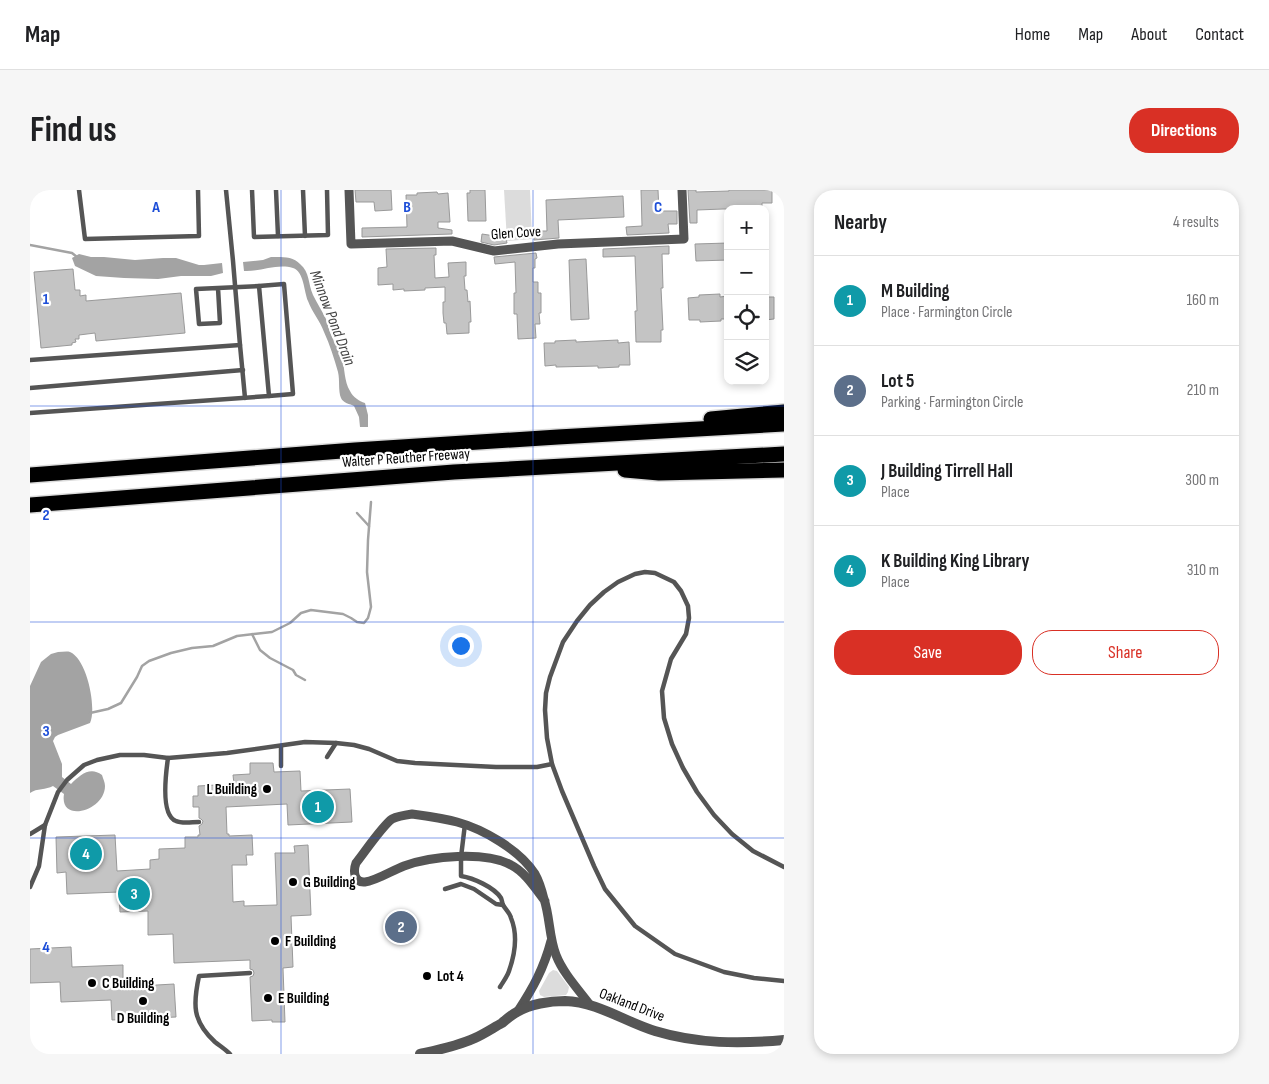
<!DOCTYPE html>
<html lang="en">
<head>
<meta charset="utf-8">
<style>
	:root { --surface:#fff; --page:#f6f6f6; --text:#202124; --muted:#757577; --line:#e0e0e0; --accent:#d93025 }
	body { margin:0; font-family:"Sofia Sans Condensed",sans-serif; background:var(--page); color:var(--text) }
	.controls { position:absolute; right:15px; top:15px; display:grid; overflow:hidden; border-radius:10px; box-shadow:0 2px 8px #0003 }
	.controls button { width:45px; height:45px; display:grid; place-items:center; padding:0; border:0; border-bottom:1px solid var(--line); background:var(--surface); color:var(--text); font:25px sans-serif }
	.you { position:absolute; left:430px; top:455px; width:18px; height:18px; margin:-12px; border:4px solid #fff; border-radius:50%; background:#1a73e8; box-shadow:0 0 0 8px #1a73e833 }
	.badge { display:grid; place-items:center; width:32px; height:32px; border-radius:50%; background:var(--accent); color:#fff; font-size:16px; font-weight:700 }
	.pin { position:absolute; translate:-50% -50%; border:2px solid #fff; box-shadow:0 1px 5px #0006 }
	.list { margin:0; padding:0; list-style:none }
	h2 { display:flex; justify-content:space-between; align-items:center; height:65px; margin:0; padding:0 20px; font-size:21px }
	h2 small { font-size:16px; font-weight:400; color:var(--muted) }
	.list li { display:grid; grid-template-columns:32px 1fr auto; gap:15px; align-items:center; box-sizing:border-box; height:90px; padding:0 20px; border-top:1px solid var(--line) }
	.list b { display:block; font-size:19px; white-space:nowrap }
	.list p { margin:0; font-size:16px; white-space:nowrap; color:var(--muted) }
	.list em { font-size:16px; font-style:normal; color:var(--muted) }
	.actions { display:flex; gap:10px; padding:15px 20px }
	.actions a { flex:1; padding:11px 0; border:1px solid var(--accent); border-radius:20px; text-align:center; font-size:18px; color:var(--accent) }
	.actions .main { background:var(--accent); color:#fff }
	.icon { flex:none; width:28px; height:28px; fill:none; stroke:currentColor; stroke-width:2; stroke-linecap:round; stroke-linejoin:round }
	.map { position:relative; flex:none; width:754px; height:864px; overflow:hidden; border-radius:20px }
	header { display:flex; align-items:center; gap:30px; box-sizing:border-box; height:70px; padding:0 25px; background:var(--surface); border-bottom:1px solid var(--line) }
	header strong { font-size:24px }
	nav { display:flex; gap:28px; margin-inline-start:auto; font-size:18px }
	.intro { display:flex; align-items:center; justify-content:space-between; box-sizing:border-box; height:120px; padding:0 30px }
	h1 { margin:0; font-size:35px }
	.button { padding:12px 22px; border-radius:20px; background:var(--accent); color:#fff; font-size:18px; font-weight:700 }
	main { display:flex; gap:30px; padding:0 30px }
	aside { flex:1; background:var(--surface); border-radius:20px; box-shadow:0 2px 8px #0003 }
	.map>svg:first-child { display:block }
	.green { fill:#dcdcdc }
	.water { fill:#a3a3a3 }
	.lines { fill:none; stroke-linecap:round; stroke-linejoin:round }
	.stream { stroke:#a3a3a3; stroke-width:2.5 }
	.building { fill:#c4c4c4; stroke:#999 }
	.motorway-casing { stroke:#dbdbdb; stroke-width:18 }
	.service { stroke:#555; stroke-width:4.5 }
	.minor { stroke:#555; stroke-width:9 }
	.tertiary { stroke:#555; stroke-width:10 }
	.motorway { stroke:#000; stroke-width:15 }
	.grid { fill:none; stroke:#1d4ed8; stroke-width:1; stroke-opacity:0.55 }
	.poi-dot { fill:#000; stroke:#fff; stroke-width:2 }
	.labels { text-anchor:middle; dominant-baseline:central; stroke-width:4.5; stroke-linejoin:round; paint-order:stroke }
	.street-label { font-size:15px; fill:#000; stroke:#fff }
	.poi-label { font-size:15px; font-weight:bold; fill:#000; stroke:#fff; text-anchor:start }
	.water-label { font-size:16px; font-style:italic; fill:#444; stroke:#fff }
	.grid-label { font-size:16px; text-anchor:middle; font-weight:bold; fill:#1d4ed8; stroke:#fff; stroke-width:4.5; stroke-linejoin:round; paint-order:stroke }
</style>
</head>
<body>
<header>
<strong>Map</strong>
<nav><a>Home</a><a>Map</a><a>About</a><a>Contact</a></nav>
</header>
<div class="intro"><h1>Find us</h1><a class="button">Directions</a></div>
<main>
<div class="map">
<svg width="754" height="864" viewBox="0 0 754 864">
	<rect width="100%" height="100%" fill="#fff"/>
	<g class="green">
		<path d="M474,0H500L502,49L477,51Z"/>
		<path d="M523,780L527,781L539,797L538,802L536,805L514,807L510,805L509,801L519,783Z"/>
	</g>
	<g class="water">
		<path d="M49,64L61,67H74L105,70L133,68H146L169,75H174L192,73L193,83L181,86H151L128,89L94,88L66,86L45,76L42,68Z"/>
		<path d="M241,67C251,67 263,66 270,74C280,82 278,94 283,105C287,113 292,121 296,129C298,135 299,141 302,147C305,154 310,160 312,168C315,179 314,191 320,201C323,207 329,211 335,213L338,225V237H330L329,227L324,216C320,214 313,213 311,208C308,201 310,190 308,182C304,168 300,155 294,142C290,131 282,122 278,111C274,102 274,81 263,78C247,73 230,82 214,81L213,72L233,70Z"/>
		<path d="M28,462C32,462 37,461 40,462C57,469 67,518 60,533L28,545L25,547L23,551L32,574V587L41,594C50,585 60,576 72,585C73,589 75,592 75,596C75,621 29,634 34,604L23,596C16,600 7,598 0,603V496L11,472L21,464Z"/>
	</g>
	<g class="lines">
		<g class="stream">
			<path d="M0,55L42,63L47,67"/>
			<path d="M327,323L339,336"/>
			<path d="M222,444L230,460L240,468L263,480L266,485L275,490"/>
			<path d="M60,523L78,519L91,513L107,487L112,476L119,471L141,463L162,458L183,456L207,446L242,442L260,433L271,423L281,420L313,424L321,428L327,432L334,433L338,428L341,417L337,382L338,350L341,312"/>
		</g>
	</g>
	<g class="building">
		<path d="M325,0H361L362,20L345,21L344,12H326Z"/>
		<path d="M440,0H455L456,31H438L437,3H440Z"/>
		<path d="M611,0H628L629,21H647V34H638L639,43L597,45L596,37L612,36Z"/>
		<path d="M658,0H666V2L699,1V0H742V13H732V16L700,17V19H693L667,20V33H660Z"/>
		<path d="M407,2L408,4L418,3L420,32H408V38L422,40V44L332,47V38L377,37L376,5H387V3Z"/>
		<path d="M593,6L594,27L528,30L529,48L504,50V41H517L516,10Z"/>
		<path d="M452,44L465,46L475,44L477,53L464,55L451,52Z"/>
		<path d="M698,53V70L666,71L665,54Z"/>
		<path d="M639,56V64H632L633,98H631L633,140H631V152H606L605,121H607L605,66L573,67V59Z"/>
		<path d="M406,58V65H404L405,88L419,87L418,73L436,72V86H434L435,100H437L438,112L440,111L441,132H439V143L417,144L416,133H414L413,123V112H415V97L395,98V100L374,101V99L363,100V94L348,95V78L357,77L356,59Z"/>
		<path d="M506,63L507,68L505,69V78H503V92H508V103H511V123H509L510,134H505L506,148L488,149L487,124H484V103H486L485,72L465,74L464,67Z"/>
		<path d="M556,69L559,129L541,130L539,70Z"/>
		<path d="M43,79L45,100H50V106L56,105V111L151,103L155,143L66,151L65,143L49,145V149H45L46,152L42,153V155L11,158L4,82Z"/>
		<path d="M690,104V107L698,106V129H691V131L670,132V130H659L658,108L669,107V105Z"/>
		<path d="M735,107H744V129L735,130Z"/>
		<path d="M546,150V152L588,150V153L599,152L600,175H589V177L568,178V176L526,177V175L515,176L514,153H525V151Z"/>
		<path d="M220,573H243L244,582L270,581L271,601L320,599L322,632L258,635L257,614L196,617L197,644H199V646L222,645L223,665H216L217,675H202L203,712L214,711V716L247,715L245,663H265L264,656L278,655L281,725L261,726L263,777L253,778L255,832H242V830L222,831L220,787L223,786L224,783L223,780L220,779V770L144,773L143,744L118,745V721L90,722L89,702L37,704L36,682L27,683L26,647L85,645L87,681L120,679V670L129,669V659L155,658V647H168V645H170L169,636L172,634L173,631L171,629L169,628V617H163V606H168V596L204,594L203,585L220,584Z"/>
		<path d="M41,757L42,777L93,775V797L144,794L146,827L82,830L81,810L31,812L30,792L0,793V759Z"/>
	</g>
	<g class="lines">
		<g class="motorway-casing">
			<g id="motorway">
				<path d="M681,229L754,222"/>
				<path d="M595,280L629,283L754,280"/>
				<path d="M0,285L325,260L528,247L754,234"/>
				<path d="M0,315L424,282L754,264"/>
			</g>
		</g>
		<g class="service">
			<path d="M49,0L55,49L169,46L168,0"/>
			<path d="M222,0L224,47L298,45L297,0"/>
			<path d="M246,0L248,46"/>
			<path d="M273,0L275,46"/>
			<path d="M229,96L254,94L263,204L239,206"/>
			<path d="M210,155L215,208"/>
			<path d="M0,170L210,155L203,71L196,0"/>
			<path d="M0,198L213,180"/>
			<path d="M0,223L239,206L229,96L166,99L169,134L190,133L188,98"/>
			<path d="M251,556V576"/>
			<path d="M297,567L306,553"/>
			<path d="M138,568C136,582 130,625 146,631C152,634 162,632 169,632"/>
			<path d="M435,634L431,667V686C443,688 464,697 471,708C472,710 472,713 473,715C476,720 480,723 481,728C488,745 485,764 479,781C477,787 473,792 470,797"/>
			<path d="M0,644L15,635"/>
			<path d="M754,677L723,661L702,644L684,625L667,602L653,578L642,554L634,528L632,501L641,469L656,444L659,428L658,416L651,401L644,392L625,383L615,382L605,384L588,392L574,402L560,415L547,431L533,452L520,487L516,503L515,520L517,548L522,574L532,601L564,676L575,699L605,736L645,764L694,782L724,788L754,791"/>
			<path d="M0,697L9,676L15,635L28,602L37,590L54,575L67,570L90,565H114L138,568L197,563L275,552L306,553L324,555L339,559L367,571L385,573L466,577H507L522,574"/>
			<path d="M415,699L431,694L444,699L466,714L473,715"/>
			<path d="M200,864C195,859 190,856 185,852C162,831 163,814 169,786L220,783"/>
		</g>
		<g class="minor">
			<path d="M319,0L321,54L422,51L464,61L528,54L654,49L652,0"/>
			<path d="M515,711C505,698 495,682 481,675C455,661 401,666 374,676C363,680 346,691 335,692C324,693 323,681 326,673C334,663 353,635 362,629C368,626 375,625 382,624C397,626 412,628 427,632C453,639 490,660 505,684C509,691 512,701 514,709C520,727 519,747 526,765C533,783 548,799 560,815"/>
			<path d="M488,821C503,798 514,778 521,751"/>
		</g>
		<path class="tertiary" d="M390,864C408,860 428,856 445,848C454,844 463,838 472,833C477,829 481,825 487,822C500,814 520,811 535,811C568,812 595,832 625,841C668,854 710,854 754,850"/>
		<use href="#motorway" class="motorway"/>
	</g>
	<path class="grid" d="M251,0V864M503,0V864M0,216H754M0,432H754M0,648H754"/>
	<g class="poi-dot">
		<circle cx="237" cy="599" r="5"/>
		<circle cx="263" cy="692" r="5"/>
		<circle cx="245" cy="751" r="5"/>
		<circle cx="397" cy="786" r="5"/>
		<circle cx="62" cy="793" r="5"/>
		<circle cx="238" cy="808" r="5"/>
		<circle cx="113" cy="811" r="5"/>
	</g>
	<g class="labels">
		<g class="street-label">
			<text transform="translate(486 43) rotate(-4)">Glen Cove</text>
			<text transform="translate(376 268) rotate(-4)">Walter P Reuther Freeway</text>
			<text transform="translate(602 815) rotate(21)">Oakland Drive</text>
		</g>
		<g class="poi-label">
			<text x="227" y="599" text-anchor="end">L Building</text>
			<text x="273" y="692">G Building</text>
			<text x="255" y="751">F Building</text>
			<text x="407" y="786">Lot 4</text>
			<text x="72" y="793">C Building</text>
			<text x="248" y="808">E Building</text>
			<text x="113" y="828" text-anchor="middle">D Building</text>
		</g>
		<g class="water-label">
			<text transform="translate(302 128) rotate(69)">Minnow Pond Drain</text>
		</g>
	</g>
	<g class="grid-label">
		<text x="126" y="22">A</text>
		<text x="377" y="22">B</text>
		<text x="628" y="22">C</text>
		<text x="16" y="114">1</text>
		<text x="16" y="330">2</text>
		<text x="16" y="546">3</text>
		<text x="16" y="762">4</text>
	</g>
</svg>
<div class="controls">
<button>+</button>
<button>−</button>
<button><svg class="icon" aria-label="locate" viewBox="0 0 24 24"><circle cx="12" cy="12" r="6"/><path d="M12 2v4M12 18v4M2 12h4M18 12h4"/></svg></button>
<button><svg class="icon" aria-label="layers" viewBox="0 0 24 24"><path d="M12 4l9 5-9 5-9-5zM3 14l9 5 9-5"/></svg></button>
</div>
<div class="you"></div>
<div class="pin badge" style="left:288px;top:617px;background:#0f9aa8">1</div>
<div class="pin badge" style="left:371px;top:737px;background:#5c6f8a">2</div>
<div class="pin badge" style="left:104px;top:704px;background:#0f9aa8">3</div>
<div class="pin badge" style="left:56px;top:664px;background:#0f9aa8">4</div>
</div>
<aside>
<h2>Nearby<small>4 results</small></h2>
<ul class="list">
<li><span class="badge" style="background:#0f9aa8">1</span><div><b>M Building</b><p>Place · Farmington Circle</p></div><em>160 m</em></li>
<li><span class="badge" style="background:#5c6f8a">2</span><div><b>Lot 5</b><p>Parking · Farmington Circle</p></div><em>210 m</em></li>
<li><span class="badge" style="background:#0f9aa8">3</span><div><b>J Building Tirrell Hall</b><p>Place</p></div><em>300 m</em></li>
<li><span class="badge" style="background:#0f9aa8">4</span><div><b>K Building King Library</b><p>Place</p></div><em>310 m</em></li>
</ul>
<div class="actions"><a class="main">Save</a><a>Share</a></div>
</aside>
</main>
</body>
</html>
